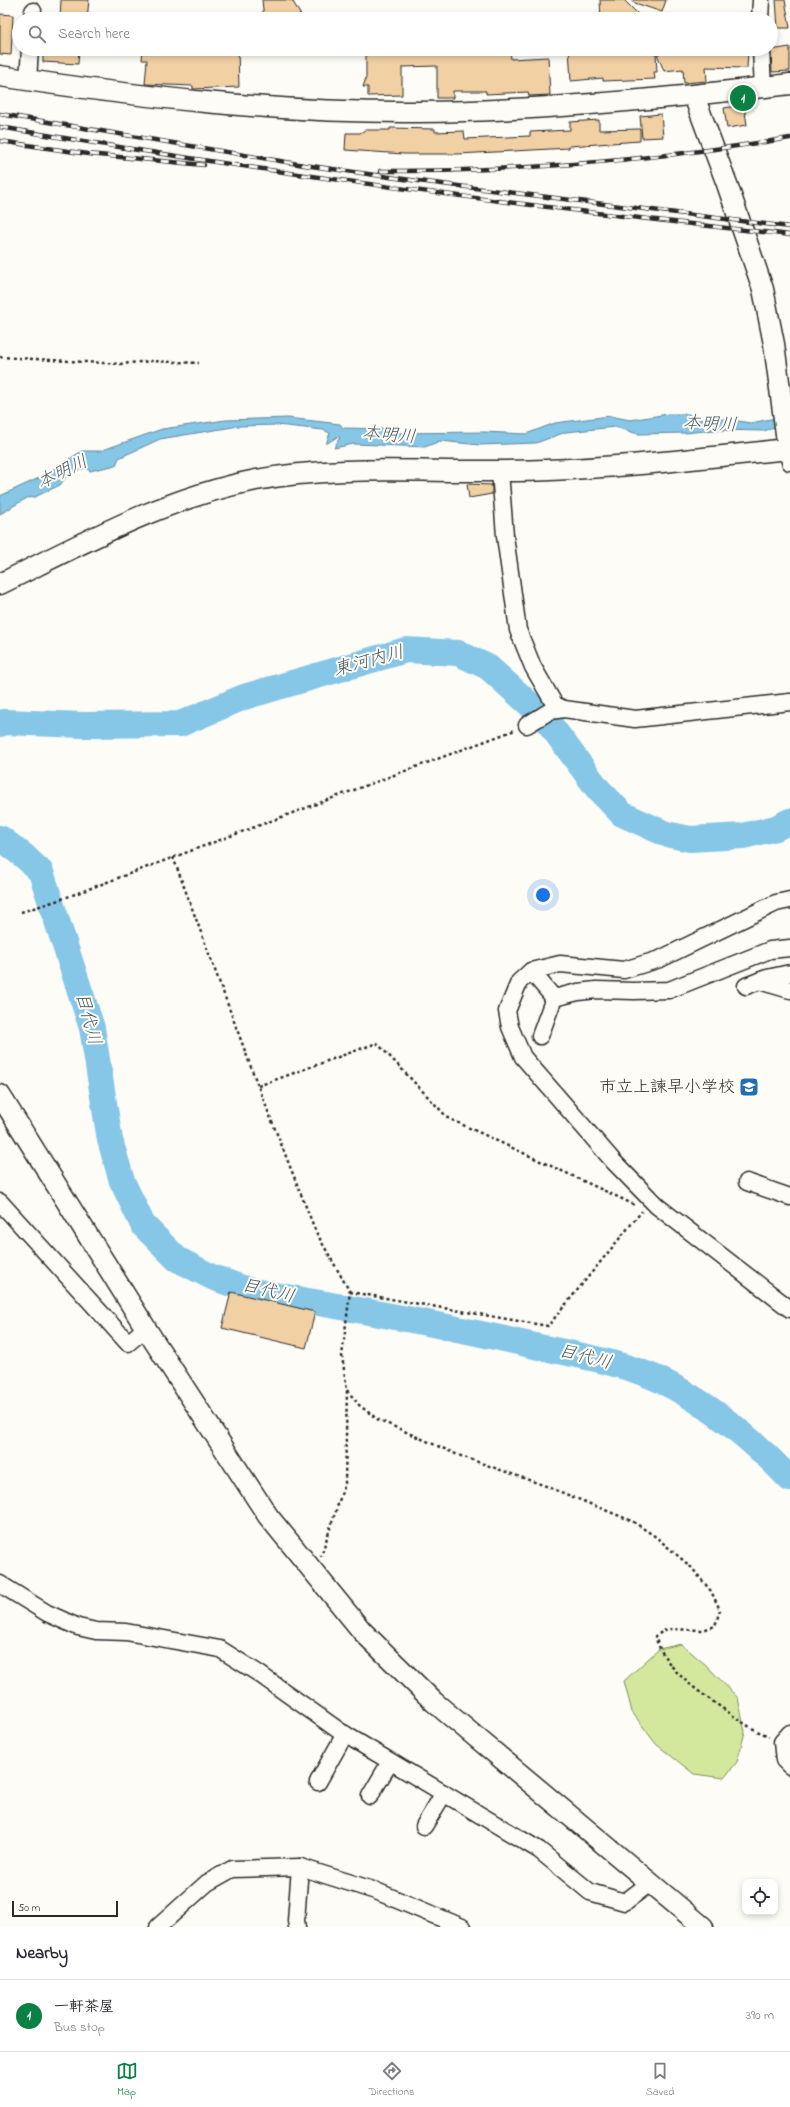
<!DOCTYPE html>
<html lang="en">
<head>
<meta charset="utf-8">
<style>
	:root { --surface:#fff; --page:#f7f7f7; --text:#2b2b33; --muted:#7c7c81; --line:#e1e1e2; --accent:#0b8043 }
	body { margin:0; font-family:"Indie Flower","Klee One",sans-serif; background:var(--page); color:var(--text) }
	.controls { position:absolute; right:12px; bottom:12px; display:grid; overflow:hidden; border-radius:8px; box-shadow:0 2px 6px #0003 }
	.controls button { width:36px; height:36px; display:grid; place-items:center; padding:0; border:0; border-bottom:1px solid var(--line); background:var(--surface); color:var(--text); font:20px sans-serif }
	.scale { position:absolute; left:12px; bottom:10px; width:106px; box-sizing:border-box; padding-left:4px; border:2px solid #2b2b2b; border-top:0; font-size:11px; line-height:14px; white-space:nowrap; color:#2b2b2b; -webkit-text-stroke:3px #fdfcf7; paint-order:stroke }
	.you { position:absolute; left:543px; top:895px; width:14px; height:14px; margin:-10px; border:3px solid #fff; border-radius:50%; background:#1a73e8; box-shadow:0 0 0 6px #1a73e833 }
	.badge { display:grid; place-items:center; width:26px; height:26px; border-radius:50%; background:var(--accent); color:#fff; font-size:13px; font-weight:700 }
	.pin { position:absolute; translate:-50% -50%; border:2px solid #fff; box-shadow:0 1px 4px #0006 }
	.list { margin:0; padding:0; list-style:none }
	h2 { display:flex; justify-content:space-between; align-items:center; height:52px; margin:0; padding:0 16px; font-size:17px }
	h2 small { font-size:13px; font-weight:400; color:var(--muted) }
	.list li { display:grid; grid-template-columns:26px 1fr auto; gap:12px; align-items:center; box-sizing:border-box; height:72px; padding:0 16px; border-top:1px solid var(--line) }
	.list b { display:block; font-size:15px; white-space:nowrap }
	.list p { margin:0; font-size:13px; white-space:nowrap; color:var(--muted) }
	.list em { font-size:13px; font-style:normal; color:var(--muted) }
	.icon { flex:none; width:22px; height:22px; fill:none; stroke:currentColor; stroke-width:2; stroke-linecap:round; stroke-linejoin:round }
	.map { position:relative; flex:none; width:790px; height:1927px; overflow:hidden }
	.search { position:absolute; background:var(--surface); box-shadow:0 2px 6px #0003; left:12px; right:12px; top:12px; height:44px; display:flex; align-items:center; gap:10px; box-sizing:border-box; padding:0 14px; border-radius:22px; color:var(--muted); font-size:15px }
	.sheet { height:124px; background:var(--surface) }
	nav { display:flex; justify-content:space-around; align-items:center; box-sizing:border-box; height:56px; border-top:1px solid var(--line); background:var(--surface); font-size:11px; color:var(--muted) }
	nav a { display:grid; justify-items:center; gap:2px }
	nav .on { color:var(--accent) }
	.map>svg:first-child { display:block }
	.green { fill:#d4e89d; stroke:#808a64 }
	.water { fill:#86c6e6; stroke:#62889b }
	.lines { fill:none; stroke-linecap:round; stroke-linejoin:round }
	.river { stroke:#86c6e6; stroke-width:26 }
	.building { fill:#f1d0a3; stroke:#2b2b2b }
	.minor-casing { stroke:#2b2b2b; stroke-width:19 }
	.tertiary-casing { stroke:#2b2b2b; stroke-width:23 }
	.path { stroke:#2b2b2b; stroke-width:2.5; stroke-dasharray:3 3; stroke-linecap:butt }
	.minor { stroke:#fdfcf7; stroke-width:16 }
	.tertiary { stroke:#fdfcf7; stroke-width:20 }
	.rail-casing { stroke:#2b2b2b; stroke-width:4.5 }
	.rail { stroke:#fdfcf7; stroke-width:3; stroke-dasharray:9; stroke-linecap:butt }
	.labels { text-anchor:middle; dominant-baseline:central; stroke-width:4; stroke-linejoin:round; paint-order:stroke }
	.poi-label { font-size:17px; fill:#2b2b2b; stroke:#fdfcf7; text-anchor:end }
	.water-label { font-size:18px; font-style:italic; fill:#465a63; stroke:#fdfcf7 }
</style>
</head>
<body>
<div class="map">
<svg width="790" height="1927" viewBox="0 0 790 1927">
	<rect width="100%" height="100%" fill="#fdfcf7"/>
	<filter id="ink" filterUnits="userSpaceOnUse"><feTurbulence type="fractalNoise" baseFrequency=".025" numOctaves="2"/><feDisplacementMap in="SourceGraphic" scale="8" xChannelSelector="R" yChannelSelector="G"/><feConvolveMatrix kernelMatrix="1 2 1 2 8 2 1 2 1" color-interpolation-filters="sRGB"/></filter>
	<g filter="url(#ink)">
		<path class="green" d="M681,1644L705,1664L738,1698L745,1732L737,1762L724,1778L694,1774L656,1744L632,1712L624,1681L659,1649Z"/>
		<path class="water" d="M668,414H689L693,420L725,419L751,423L790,415V424L763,431L715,430L685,433L638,434L615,427L566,432L536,443L480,445L440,441L425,447L354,444L334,448L340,437H337L326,444L330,433L323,430L277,425L239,426L160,439L119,458L116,465L90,471L86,468L70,472L60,485L35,497L27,498L0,514V496L41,477L82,451H100L162,429L226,420L288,418L340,424L343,428L390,429L393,433L484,432L526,434L555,423L610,416L630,420Z"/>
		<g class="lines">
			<g class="river">
				<path d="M0,724L4,722L84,725L180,724L244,697L406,650L458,653L488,667L546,719L598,789L622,814L666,834L690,839L743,836L776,828L790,821"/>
				<path d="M0,838L24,856L41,872L92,1028L110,1140L122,1181L143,1225L177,1259L212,1277L248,1290C345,1308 443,1324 539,1347C578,1355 622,1363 658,1379C709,1403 752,1439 790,1479"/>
			</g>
		</g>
		<g class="building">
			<path d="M61,0H89L87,19H60Z"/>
			<path d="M262,0H292L303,19H264Z"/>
			<path d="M600,0H624L643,19H601Z"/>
			<path d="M633,0H666L662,12L632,2Z"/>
			<path d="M776,0H785L790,28H778Z"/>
			<path d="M0,14L13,15L11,55L0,54Z"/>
			<path d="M790,47V71L772,72L771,50Z"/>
			<path d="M43,49H79L78,64L43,62Z"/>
			<path d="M143,49H238L239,87L193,89V86L145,84L147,60H142Z"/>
			<path d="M366,49H510L511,59L548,57L550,95L529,96L528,92L486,94V91H453V98H437V66L402,67V95L368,96V87H363L366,78Z"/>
			<path d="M569,49H652L653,54H656L657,72H654L655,79L603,81V78L571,81Z"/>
			<path d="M711,49L748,50L747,68L706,67L707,81L684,83L683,69L664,71L657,54Z"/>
			<path d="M744,105L747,125L727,128L724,108Z"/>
			<path d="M661,114L663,137L642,138L640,116Z"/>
			<path d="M599,120V130L640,129V141L569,146V148L458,154H404L345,150L346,133H360L365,130H390V128L435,129V132L464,131L465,139L530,136V132L570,130V122Z"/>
			<path d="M467,484L492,485V494L469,498Z"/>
			<path d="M231,1292L315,1312L306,1348L222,1328Z"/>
		</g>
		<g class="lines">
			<g class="minor-casing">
				<g id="minor">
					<path d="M32,19L33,11"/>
					<path d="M760,19L761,0"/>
					<path d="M761,49L763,88"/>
					<path d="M28,80L30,49"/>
					<path d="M790,449H788L790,462"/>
					<path d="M500,471L505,536L518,630L533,667L555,705L564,709"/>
					<path d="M527,725L550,711L564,709L635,719L790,702"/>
					<path d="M790,900L776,903L660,959L624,970L560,964L531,971L519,982L507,1011L510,1027L523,1057L614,1162L657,1206L790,1309"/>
					<path d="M531,971L554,998L540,1036"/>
					<path d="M759,981L790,990"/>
					<path d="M746,986L767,978L790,973"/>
					<path d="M554,998L578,992L596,990L634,991L669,990L770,950L790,948"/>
					<path d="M747,1182L790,1197"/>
					<path d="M0,1202L128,1343L146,1328"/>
					<path d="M0,1584L47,1613L78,1627L96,1631L126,1632L220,1649L258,1673L341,1732L539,1850L590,1892L625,1902L650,1883"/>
					<path d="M790,1733L782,1742L784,1760L790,1766"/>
					<path d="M318,1782L345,1734"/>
					<path d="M370,1796L390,1762"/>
					<path d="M424,1826L444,1793"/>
					<path d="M158,1927L207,1883L232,1869L300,1867L376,1891L462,1927"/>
					<path d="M297,1927L296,1921L300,1867"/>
				</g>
			</g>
			<g class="tertiary-casing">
				<g id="tertiary">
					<path d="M0,76C138,97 277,113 417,112C541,111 666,99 790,84"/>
					<path d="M0,584C83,543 164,498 256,480C335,465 419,472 500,471C596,471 692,459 788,449L774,344L763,289L727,184L694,96"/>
					<path d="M0,1095L152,1338L268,1516L362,1631L434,1702L703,1927"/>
				</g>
			</g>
			<g class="path">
				<path d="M0,357L120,364L151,361L199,363"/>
				<path d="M173,857L258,1086L316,1232L350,1292L342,1356L347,1390L345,1483L321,1556"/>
				<path d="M21,912L59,900L515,730"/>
				<path d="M258,1086L377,1043L448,1118L635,1205"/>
				<path d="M350,1292L548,1326L642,1211"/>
				<path d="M347,1390L359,1405L377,1419L458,1455L546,1486L632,1521L656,1537L691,1567L711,1591L720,1610L715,1626L703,1630L667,1629L655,1636C665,1669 695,1689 722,1708C740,1720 748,1728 769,1736"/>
			</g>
			<use href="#minor" class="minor"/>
			<use href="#tertiary" class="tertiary"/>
			<g class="rail-casing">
				<g id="rail">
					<path d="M0,114L304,165L418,181L790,227"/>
					<path d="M0,127C262,173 526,206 790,235"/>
					<path d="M0,141L88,154L204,165"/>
					<path d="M380,171C517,172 655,160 790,138"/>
				</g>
			</g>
			<use href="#rail" class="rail"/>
		</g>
	</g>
	<defs>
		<g id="school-square" transform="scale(1)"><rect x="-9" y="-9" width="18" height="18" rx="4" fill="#1f6fb2" stroke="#fdfcf7"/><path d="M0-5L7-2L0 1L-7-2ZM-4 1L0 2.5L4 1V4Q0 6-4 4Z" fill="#fff"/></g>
	</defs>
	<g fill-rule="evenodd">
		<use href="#school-square" x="749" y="1087"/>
	</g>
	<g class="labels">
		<g class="poi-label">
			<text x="735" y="1087">市立上諫早小学校</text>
		</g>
		<g class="water-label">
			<text transform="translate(710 425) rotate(3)">本明川</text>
			<text transform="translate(389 436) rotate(5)">本明川</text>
			<text transform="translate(63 473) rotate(-26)">本明川</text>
			<text transform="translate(369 662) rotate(-15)">東河内川</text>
			<text transform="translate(87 1019) rotate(75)">目代川</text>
			<text transform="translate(268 1292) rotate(13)">目代川</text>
			<text transform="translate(585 1358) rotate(14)">目代川</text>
		</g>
	</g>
</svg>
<div class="controls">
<button><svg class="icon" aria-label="locate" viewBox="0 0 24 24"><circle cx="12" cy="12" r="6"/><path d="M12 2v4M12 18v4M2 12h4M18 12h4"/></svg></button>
</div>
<div class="scale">50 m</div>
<div class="you"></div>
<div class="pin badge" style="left:743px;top:98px">1</div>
<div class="search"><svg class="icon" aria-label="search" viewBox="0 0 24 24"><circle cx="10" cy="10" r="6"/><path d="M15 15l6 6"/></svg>Search here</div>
</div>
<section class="sheet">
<h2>Nearby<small></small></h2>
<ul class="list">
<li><span class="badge">1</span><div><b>一軒茶屋</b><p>Bus stop</p></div><em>390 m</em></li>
</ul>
</section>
<nav>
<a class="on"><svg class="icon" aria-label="map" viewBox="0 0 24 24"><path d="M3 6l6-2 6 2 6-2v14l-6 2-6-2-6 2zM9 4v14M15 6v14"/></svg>Map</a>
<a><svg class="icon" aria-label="directions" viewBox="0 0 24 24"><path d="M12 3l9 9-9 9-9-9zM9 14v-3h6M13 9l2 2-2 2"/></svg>Directions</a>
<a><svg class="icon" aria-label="saved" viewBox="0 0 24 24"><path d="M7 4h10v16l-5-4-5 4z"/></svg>Saved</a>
</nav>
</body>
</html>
